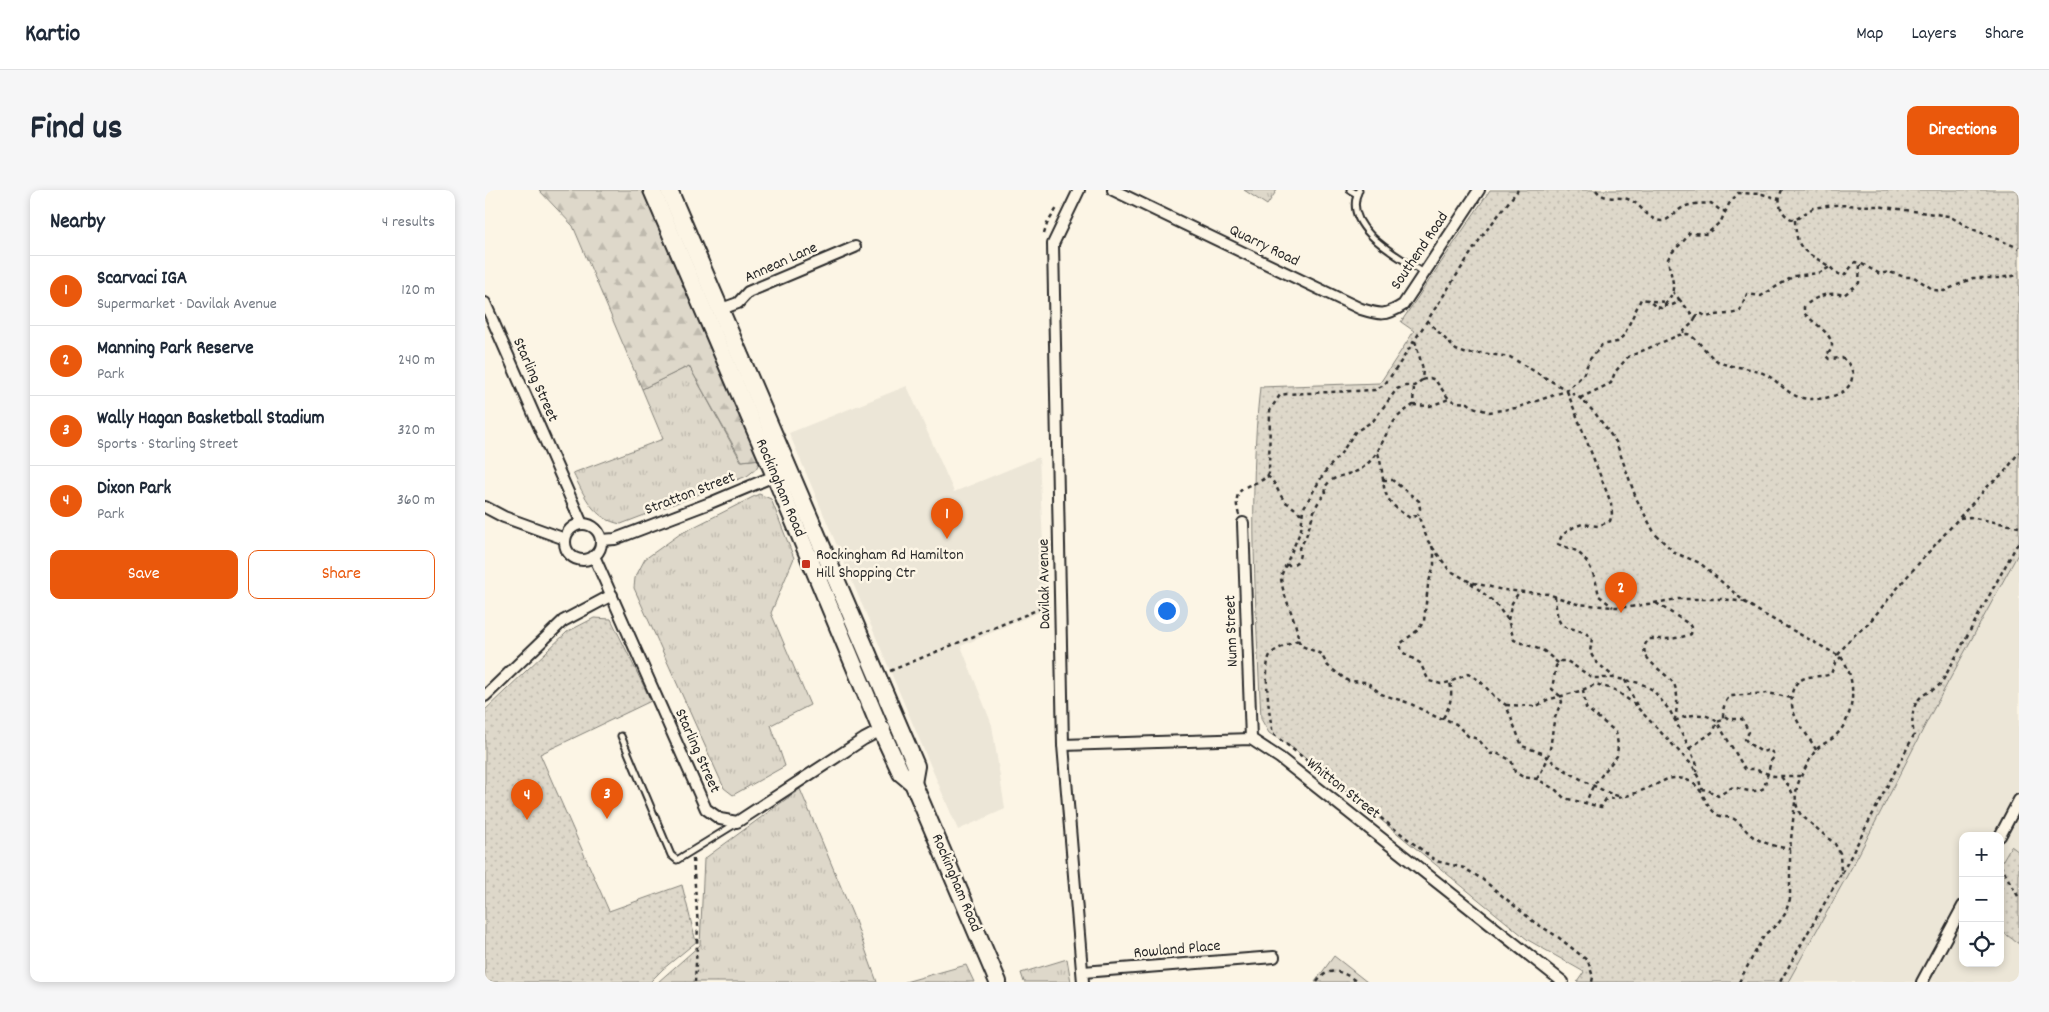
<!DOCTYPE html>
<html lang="en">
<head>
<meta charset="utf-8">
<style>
	:root { --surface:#fff; --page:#f6f6f7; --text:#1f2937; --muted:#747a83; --line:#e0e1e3; --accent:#ea580c }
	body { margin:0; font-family:Dekko,sans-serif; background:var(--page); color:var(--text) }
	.controls { position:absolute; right:15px; bottom:15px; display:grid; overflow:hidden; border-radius:10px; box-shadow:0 2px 8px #0003 }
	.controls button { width:45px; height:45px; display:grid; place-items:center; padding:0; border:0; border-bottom:1px solid var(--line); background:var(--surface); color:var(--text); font:25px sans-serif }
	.you { position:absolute; left:681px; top:420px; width:18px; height:18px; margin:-12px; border:4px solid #fff; border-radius:50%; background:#1a73e8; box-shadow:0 0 0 8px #1a73e833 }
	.badge { display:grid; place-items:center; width:32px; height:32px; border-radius:50%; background:var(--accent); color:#fff; font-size:16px; font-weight:700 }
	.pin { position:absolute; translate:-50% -41px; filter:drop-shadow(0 1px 2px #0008) }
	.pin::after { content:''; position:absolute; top:26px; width:18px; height:15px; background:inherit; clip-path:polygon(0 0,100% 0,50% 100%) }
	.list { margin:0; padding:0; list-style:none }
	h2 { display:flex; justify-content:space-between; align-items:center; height:65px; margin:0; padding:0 20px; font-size:21px }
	h2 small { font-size:16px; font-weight:400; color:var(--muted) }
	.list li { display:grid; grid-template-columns:32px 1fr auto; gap:15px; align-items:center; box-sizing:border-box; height:70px; padding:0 20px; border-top:1px solid var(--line) }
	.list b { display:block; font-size:19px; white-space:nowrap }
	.list p { margin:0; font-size:16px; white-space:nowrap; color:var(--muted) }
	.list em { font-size:16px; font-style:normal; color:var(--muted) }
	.actions { display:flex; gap:10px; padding:15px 20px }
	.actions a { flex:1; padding:11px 0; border:1px solid var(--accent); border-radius:10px; text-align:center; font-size:18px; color:var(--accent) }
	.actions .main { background:var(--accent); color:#fff }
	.icon { flex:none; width:28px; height:28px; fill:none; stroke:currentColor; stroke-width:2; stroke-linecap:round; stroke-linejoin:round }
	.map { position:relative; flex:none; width:1534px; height:792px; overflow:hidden; border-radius:10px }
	header { display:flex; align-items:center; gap:30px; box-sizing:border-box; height:70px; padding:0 25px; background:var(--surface); border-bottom:1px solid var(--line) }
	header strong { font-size:24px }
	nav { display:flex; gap:28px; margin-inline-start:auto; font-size:18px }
	.intro { display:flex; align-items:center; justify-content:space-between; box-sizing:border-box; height:120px; padding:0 30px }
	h1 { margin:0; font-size:35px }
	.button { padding:12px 22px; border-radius:10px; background:var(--accent); color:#fff; font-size:18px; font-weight:700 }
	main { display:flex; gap:30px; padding:0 30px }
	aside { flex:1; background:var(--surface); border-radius:10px; box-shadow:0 2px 8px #0003 }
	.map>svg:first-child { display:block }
	.built { fill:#ece6d7; fill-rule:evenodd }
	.grass { fill:url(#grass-tufts); stroke:#84827a }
	.forest { fill:url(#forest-firs); stroke:#84827a }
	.park { fill:url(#park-dots); stroke:#84827a }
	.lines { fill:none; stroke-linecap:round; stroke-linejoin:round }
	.lane-casing { stroke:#2b2b2b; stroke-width:9 }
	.street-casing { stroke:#2b2b2b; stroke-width:14 }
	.primary-casing { stroke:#2b2b2b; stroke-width:20 }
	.path { stroke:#2b2b2b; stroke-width:2.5; stroke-dasharray:4 4; stroke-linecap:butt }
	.lane { stroke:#fcf5e5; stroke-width:5 }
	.street { stroke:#fcf5e5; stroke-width:10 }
	.primary { stroke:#fcf5e5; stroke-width:16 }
	.poi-dot { fill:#c8321e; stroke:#fcf5e5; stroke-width:2 }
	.labels { text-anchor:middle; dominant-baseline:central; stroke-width:5; stroke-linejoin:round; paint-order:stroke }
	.street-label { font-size:16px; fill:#2b2b2b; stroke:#fcf5e5 }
	.poi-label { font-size:16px; fill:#2b2b2b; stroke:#fcf5e5; text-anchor:start }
</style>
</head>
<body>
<header>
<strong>Kartio</strong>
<nav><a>Map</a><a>Layers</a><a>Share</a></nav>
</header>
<div class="intro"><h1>Find us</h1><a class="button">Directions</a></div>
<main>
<aside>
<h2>Nearby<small>4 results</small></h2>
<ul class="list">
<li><span class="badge">1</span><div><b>Scarvaci IGA</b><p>Supermarket · Davilak Avenue</p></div><em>120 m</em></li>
<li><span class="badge">2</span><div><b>Manning Park Reserve</b><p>Park</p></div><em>240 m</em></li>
<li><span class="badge">3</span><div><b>Wally Hagan Basketball Stadium</b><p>Sports · Starling Street</p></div><em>320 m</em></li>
<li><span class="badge">4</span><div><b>Dixon Park</b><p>Park</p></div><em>360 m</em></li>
</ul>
<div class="actions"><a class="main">Save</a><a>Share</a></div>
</aside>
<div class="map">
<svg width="1534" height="792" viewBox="0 0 1534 792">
	<defs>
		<pattern id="grass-tufts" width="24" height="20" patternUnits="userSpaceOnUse" patternTransform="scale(1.25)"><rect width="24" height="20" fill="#ded8ca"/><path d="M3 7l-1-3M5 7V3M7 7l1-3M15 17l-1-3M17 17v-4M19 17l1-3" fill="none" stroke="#bfbaae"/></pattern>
		<pattern id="forest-firs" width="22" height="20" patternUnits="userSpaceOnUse" patternTransform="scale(1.25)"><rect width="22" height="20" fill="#ded8ca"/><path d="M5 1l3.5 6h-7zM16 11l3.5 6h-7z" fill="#bfbaae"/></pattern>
		<pattern id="park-dots" width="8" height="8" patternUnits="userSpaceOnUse" patternTransform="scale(1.25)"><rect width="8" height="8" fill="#ded8ca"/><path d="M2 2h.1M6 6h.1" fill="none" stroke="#bfbaae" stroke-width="1.8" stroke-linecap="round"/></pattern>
	</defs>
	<rect width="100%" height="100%" fill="#fcf5e5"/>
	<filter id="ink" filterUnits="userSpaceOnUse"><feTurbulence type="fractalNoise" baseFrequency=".02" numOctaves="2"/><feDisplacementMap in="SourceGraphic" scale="10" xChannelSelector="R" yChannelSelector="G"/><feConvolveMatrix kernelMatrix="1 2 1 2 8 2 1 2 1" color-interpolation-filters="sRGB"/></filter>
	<g filter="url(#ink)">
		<g class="built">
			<path d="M422,196L469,302L554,267L561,419L476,456L507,535L520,619L473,640L304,243Z"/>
			<path d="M1534,362V792H1303L1373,666L1447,522ZM1478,646H1515V773H1478Z"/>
		</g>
		<g class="grass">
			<path d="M759,0H792L782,15Z"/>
			<path d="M204,176L256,271L276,269L271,279L262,286L136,334C108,329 100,307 88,283L178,249L157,199Z"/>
			<path d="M274,304L286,309L309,368L286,423L325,515L286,535L300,576L248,605L239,598L149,398L150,388L160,369L195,344Z"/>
			<path d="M315,599L369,728L392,792H173L215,755L219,669Z"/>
			<path d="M849,766L882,792H830Z"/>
			<path d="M582,769L586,792H539L536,783Z"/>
			<path d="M481,775L489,792H420Z"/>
		</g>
		<path class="forest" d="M54,0H160L276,269L257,271L204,176L157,199L88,36Z"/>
		<g class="park">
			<path d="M1005,0H1534V362L1447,522L1373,666L1303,792H1092L1099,782L1043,750L809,559L784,543L776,529C771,418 763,307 775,197L895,193L929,141L916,132Z"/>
			<path d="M109,428L126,429L166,511L55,564L124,721L197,695L211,752L178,779L165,792H0V520L82,442Z"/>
			<path d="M1526,656L1534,662V754L1515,740V675Z"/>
		</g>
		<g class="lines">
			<g class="lane-casing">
				<g id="lane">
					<path d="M865,0L872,4"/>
					<path d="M874,0C855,37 914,67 939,83"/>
					<path d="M136,546L186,665L192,670L252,633"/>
				</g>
			</g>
			<g class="street-casing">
				<g id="street">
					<path d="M594,0L568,54L578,555L598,792"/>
					<path d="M628,0L876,119C895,125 901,126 918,115L994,0"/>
					<path d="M0,113L97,334"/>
					<path d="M236,119L253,113L263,102L370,57"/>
					<path d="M0,317L19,327L80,349"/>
					<path d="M758,333L766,549"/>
					<circle cx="98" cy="352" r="18"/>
					<path d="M116,350L130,349L225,313L294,284"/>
					<path d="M109,366L221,619L235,629L252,632L379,549L400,538"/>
					<path d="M0,506L78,431L127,405"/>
					<path d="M578,555L766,549L795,568L1078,792"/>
					<path d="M1515,646L1534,610"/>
					<path d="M598,782L789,767"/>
					<path d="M1437,792L1478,716"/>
				</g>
			</g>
			<g class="primary-casing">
				<g id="primary">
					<path d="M167,0L290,286L396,540L416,583L428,593L513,792"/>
					<path d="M184,0L431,576L428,593"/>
				</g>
			</g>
			<g class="path">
				<path d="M1111,0C1121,13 1135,4 1147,11C1157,16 1163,30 1176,31C1185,31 1191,20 1199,17C1207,13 1217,14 1226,13L1236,21H1241"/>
				<path d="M1297,0C1291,12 1296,27 1310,30L1328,18L1349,15L1392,16L1464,26L1487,39L1534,58"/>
				<path d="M1310,30C1311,60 1318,60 1342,75C1348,79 1351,84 1359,86L1370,72L1374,73"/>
				<path d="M559,44L562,34L572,18"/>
				<path d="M1194,109L1210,128C1207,136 1200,138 1196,145"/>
				<path d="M1167,111L1181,112"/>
				<path d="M1179,116C1185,115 1191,116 1194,109L1188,102"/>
				<path d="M1210,128L1213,124H1217L1222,127C1233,123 1244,126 1255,121L1262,104L1276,106L1309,86L1334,83L1345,77"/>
				<path d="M942,130L971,160L982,164L996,163L1025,167L1095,208L1110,223L1131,252L1151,308L1170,344L1190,363L1215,373L1261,413L1280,425L1356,467C1373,489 1371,529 1348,548C1343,552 1337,554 1332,559C1328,563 1325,569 1322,575C1313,591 1305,608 1316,625L1350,654L1355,663L1356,684L1295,792"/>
				<path d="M930,151L938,179L937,190L929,196H919L912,199L888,231L870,242L857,262L839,283L818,319L816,340L796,386C796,405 813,431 813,450C806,454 791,458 786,464C777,473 785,531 788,544L951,671L979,678L997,689L1049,732L1073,747L1103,771L1108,787L1107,792"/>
				<path d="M937,190L945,188L950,190L964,209"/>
				<path d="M1082,201L1126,313L1127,325L1125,331L1113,336L1097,334L1089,337L1077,345L1073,354C1079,357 1086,358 1091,361C1106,371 1111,390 1114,406L1128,417"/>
				<path d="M1095,208L1126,193L1130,182L1143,167L1194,145L1203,144C1214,150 1220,162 1231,170C1242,178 1261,176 1275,182C1291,188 1296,198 1309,205C1323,213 1357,209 1365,194C1367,191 1367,186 1368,183L1363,173L1357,168L1344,169L1341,166C1344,163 1347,159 1347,155C1346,142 1327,132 1319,123V117C1330,106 1345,101 1359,105L1374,93L1375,73L1395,84L1404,82L1420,87H1429L1449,100L1459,101L1488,88H1514L1534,85"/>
				<path d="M928,215L945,216L964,209L970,212L983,213L988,217L1004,222L1031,218L1081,201L1098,185L1105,169L1117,155L1132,152L1139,145L1156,109L1163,110L1171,117L1176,118C1196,99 1186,92 1183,69C1188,58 1199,54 1204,43L1222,44L1236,31L1244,14L1253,3L1277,4L1294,9"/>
				<path d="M893,263C903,296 890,306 925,328L933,325L943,351L964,380L985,392L1018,400L1063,404L1092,414L1129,417H1145L1193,409H1236L1260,412"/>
				<path d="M782,286C792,292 793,306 802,313C807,316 810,319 815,323L818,322"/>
				<path d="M898,290H907L934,311L935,319L933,325"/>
				<path d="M754,325C743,288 775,300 784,283L785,220L795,205L802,204L890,200L900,194L911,179L997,46L1033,0"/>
				<path d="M1475,328L1485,327L1534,337"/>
				<path d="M947,356L949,363V375L943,395L939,431L933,440L915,454L917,462L935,473L944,491L956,494L965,492"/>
				<path d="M801,375C811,376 817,369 814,358C828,341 824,317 841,304L840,297C850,282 868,287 880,276C897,261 896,250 908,233C912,226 921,220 928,215L929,196"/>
				<path d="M986,393L1010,413L1023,430L1029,450L1059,461L1073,473"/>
				<path d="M1070,406C1073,453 1083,428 1107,448L1105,462L1110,471L1129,487"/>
				<path d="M1171,413L1204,434L1207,439L1206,444C1191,450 1179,449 1164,449C1147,467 1181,481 1189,494C1194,505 1192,518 1190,529"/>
				<path d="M1023,430L1027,413L1034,402"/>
				<path d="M813,450L817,456L836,464L843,476L863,491L882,492L896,504L924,513L955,529L958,528L971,534L983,546L993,549L1006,564L1011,563L1026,570L1030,582L1038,587L1052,589L1071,600L1079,608L1116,617L1121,609C1136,609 1152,603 1165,597C1174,594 1180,588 1190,588C1219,589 1215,610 1231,624C1236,628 1244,626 1249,629C1256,633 1260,640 1266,645C1275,653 1294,657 1305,659"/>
				<path d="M1353,465L1365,449L1383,434L1420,389L1473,329L1505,294L1519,283L1534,262"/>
				<path d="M405,481L564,415"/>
				<path d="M1140,490L1152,516"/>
				<path d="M1098,500L1101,518L1131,542L1133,555L1132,566L1108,596L1101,612"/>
				<path d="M1021,515L1052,516L1062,510L1095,501L1111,494L1130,500L1148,513L1208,576L1214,589L1216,599L1223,600L1233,606L1248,597C1259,600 1269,604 1279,598L1286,571L1289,567L1288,563L1284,560L1277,562L1263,553L1260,549L1264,542L1257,529H1244L1238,525"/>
				<path d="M958,528C965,516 968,507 965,492L983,484L994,490L1011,508L1021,515L1037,556L1057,563L1073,576L1101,592L1126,604L1137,607"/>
				<path d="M1190,531C1204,524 1220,521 1232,532L1260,579H1269L1289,586H1315"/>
				<path d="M1205,558L1229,541L1232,532L1238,530C1238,521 1238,511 1246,506L1283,503L1307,508"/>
				<path d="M1331,560C1320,538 1304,529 1307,503C1308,498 1311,492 1316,490C1325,484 1336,488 1346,484L1350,473L1356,467"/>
				<path d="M1296,587L1304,596L1309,607"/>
				<path d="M1052,589C1056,582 1061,574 1063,567C1069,546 1065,532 1077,512L1075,506L1067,499L1071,476L1076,471H1082L1108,488H1130L1155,493L1168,500L1185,521L1201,551L1212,575V582"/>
				<path d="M208,669L213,736L210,792"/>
				<path d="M1515,675L1534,708"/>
				<path d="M1357,683L1429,545C1426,530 1426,512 1440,504C1447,500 1452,498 1457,492L1534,351"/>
				<path d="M832,792C844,775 858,781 872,792"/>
				<path d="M1254,792L1280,744L1293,734L1300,724L1305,709V659L1310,612"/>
			</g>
			<use href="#lane" class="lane"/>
			<use href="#street" class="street"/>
			<use href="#primary" class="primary"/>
		</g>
	</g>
	<rect class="poi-dot" x="316" y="369" width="10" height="10" rx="2.5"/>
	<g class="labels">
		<g class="street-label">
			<text transform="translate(779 56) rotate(26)">Quarry Road</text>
			<text transform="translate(935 61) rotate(-56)">Southend Road</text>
			<text transform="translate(296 73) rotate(-24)">Annean Lane</text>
			<text transform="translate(50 190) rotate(66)">Starling Street</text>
			<text transform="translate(295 298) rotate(67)">Rockingham Road</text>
			<text transform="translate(205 304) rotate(-21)">Stratton Street</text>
			<text transform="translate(560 394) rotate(-91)">Davilak Avenue</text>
			<text transform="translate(747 441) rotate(-92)">Nunn Street</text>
			<text transform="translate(212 561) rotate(66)">Starling Street</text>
			<text transform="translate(858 599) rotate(38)">Whitton Street</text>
			<text transform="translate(471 693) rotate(67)">Rockingham Road</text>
			<text transform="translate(692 760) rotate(-5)">Rowland Place</text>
		</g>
		<g class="poi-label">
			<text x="331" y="365">Rockingham Rd Hamilton<tspan x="331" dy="18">Hill Shopping Ctr</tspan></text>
		</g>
	</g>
</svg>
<div class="controls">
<button>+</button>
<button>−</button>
<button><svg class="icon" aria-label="locate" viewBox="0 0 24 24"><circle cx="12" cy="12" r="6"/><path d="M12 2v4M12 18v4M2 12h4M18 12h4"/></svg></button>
</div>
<div class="you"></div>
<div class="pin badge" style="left:462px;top:349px">1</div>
<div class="pin badge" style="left:1136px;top:423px">2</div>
<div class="pin badge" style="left:122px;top:629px">3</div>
<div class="pin badge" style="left:42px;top:630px">4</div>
</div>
</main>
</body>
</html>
